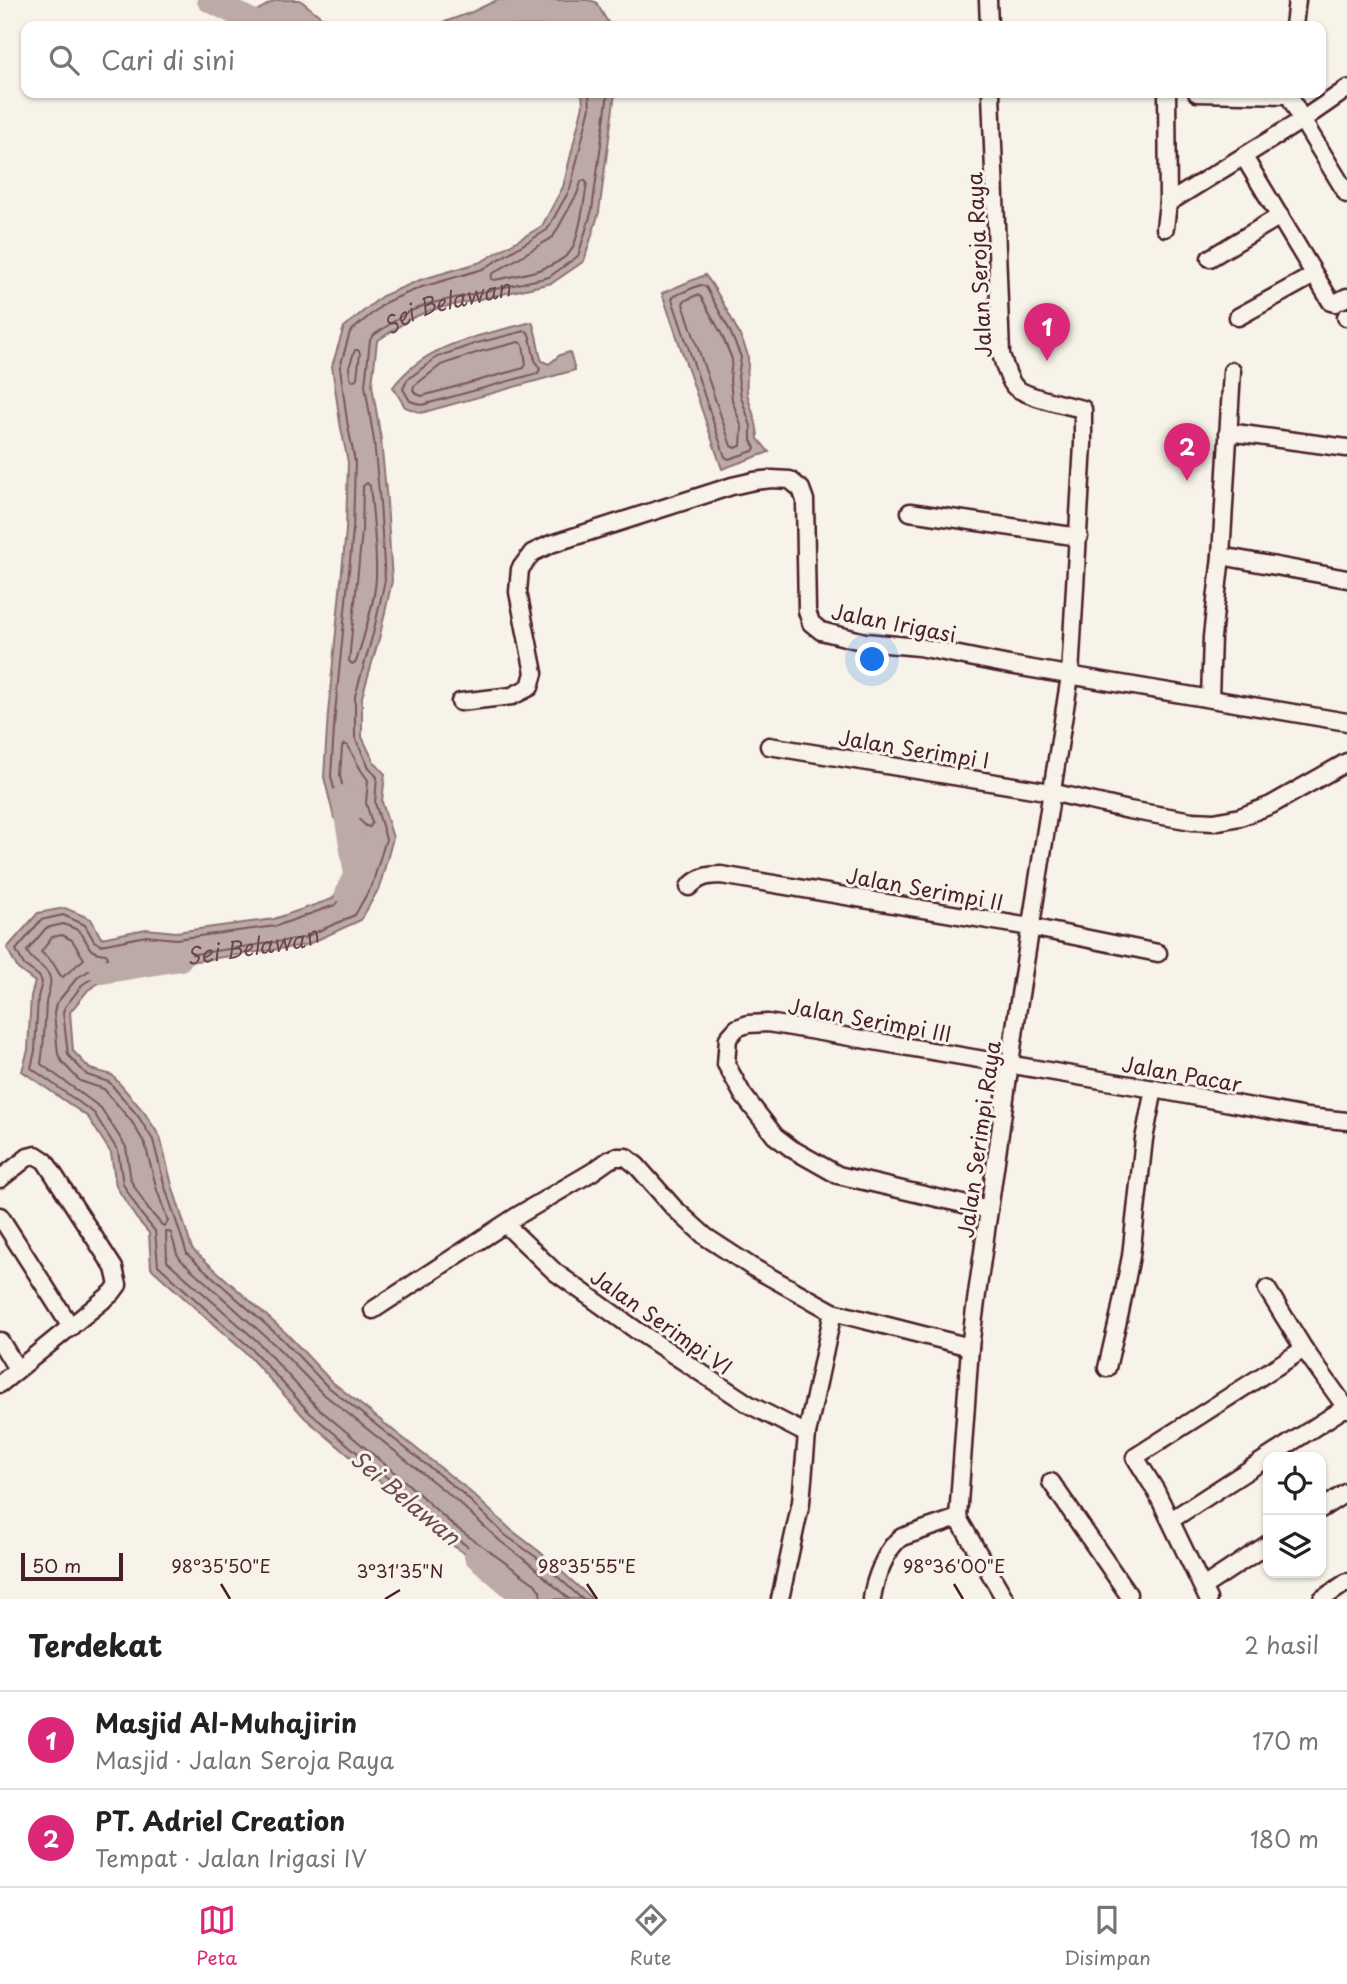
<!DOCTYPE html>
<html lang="id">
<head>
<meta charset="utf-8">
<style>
	:root { --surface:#fff; --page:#f6f6f6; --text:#222; --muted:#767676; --line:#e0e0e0; --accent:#db2777 }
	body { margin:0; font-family:"Playpen Sans",sans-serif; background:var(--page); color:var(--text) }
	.controls { position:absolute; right:21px; bottom:21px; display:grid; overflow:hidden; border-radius:14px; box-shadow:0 2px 5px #0004 }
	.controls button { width:63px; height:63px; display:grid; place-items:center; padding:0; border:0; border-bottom:2px solid var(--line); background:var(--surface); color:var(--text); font:35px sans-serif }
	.scale { position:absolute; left:21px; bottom:18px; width:102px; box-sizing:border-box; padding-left:7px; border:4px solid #4a1f2b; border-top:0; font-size:19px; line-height:24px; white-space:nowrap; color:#4a1f2b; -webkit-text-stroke:5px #f7f3e8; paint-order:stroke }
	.you { position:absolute; left:873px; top:660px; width:24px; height:24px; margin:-18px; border:5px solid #fff; border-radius:50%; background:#1a73e8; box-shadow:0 0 0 10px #1a73e833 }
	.badge { display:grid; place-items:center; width:46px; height:46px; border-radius:50%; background:var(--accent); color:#fff; font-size:23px; font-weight:700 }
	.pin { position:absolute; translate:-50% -58px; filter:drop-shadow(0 2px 4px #0008) }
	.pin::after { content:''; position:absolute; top:37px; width:24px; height:21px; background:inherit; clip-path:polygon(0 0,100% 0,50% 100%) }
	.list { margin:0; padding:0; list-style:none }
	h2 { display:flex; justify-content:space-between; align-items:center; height:91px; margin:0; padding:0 28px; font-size:30px }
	h2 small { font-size:23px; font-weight:400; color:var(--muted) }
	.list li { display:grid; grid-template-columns:46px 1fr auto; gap:21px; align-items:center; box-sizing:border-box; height:98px; padding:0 28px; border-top:2px solid var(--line) }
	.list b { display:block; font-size:26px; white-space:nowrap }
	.list p { margin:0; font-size:23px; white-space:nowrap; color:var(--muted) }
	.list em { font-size:23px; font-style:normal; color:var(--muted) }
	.icon { flex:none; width:38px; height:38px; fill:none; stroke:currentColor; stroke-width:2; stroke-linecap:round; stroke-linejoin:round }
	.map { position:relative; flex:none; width:1347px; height:1599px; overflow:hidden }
	.search { position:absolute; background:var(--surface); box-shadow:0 2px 5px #0004; left:21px; right:21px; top:21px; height:77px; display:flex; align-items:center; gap:18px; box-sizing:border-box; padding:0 24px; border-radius:14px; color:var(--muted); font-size:26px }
	.sheet { height:287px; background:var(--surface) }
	nav { display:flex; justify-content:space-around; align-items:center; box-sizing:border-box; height:98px; border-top:2px solid var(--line); background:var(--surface); font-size:19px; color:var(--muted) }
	nav a { display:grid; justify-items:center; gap:4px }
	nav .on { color:var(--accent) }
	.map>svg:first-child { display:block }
	.water { fill:#bcaaa7; stroke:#8e7275; stroke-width:2 }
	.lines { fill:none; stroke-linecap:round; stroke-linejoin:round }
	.shore { stroke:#78575d; stroke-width:2 }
	.river { stroke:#bcaaa7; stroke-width:24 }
	.street-casing { stroke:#4a1f2b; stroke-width:21 }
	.street { stroke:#f7f3e8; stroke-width:16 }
	.ticks { fill:none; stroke:#4a1f2b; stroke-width:2.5 }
	.labels { text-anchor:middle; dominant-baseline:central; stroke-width:6; stroke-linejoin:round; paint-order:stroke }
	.street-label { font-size:21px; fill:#4a1f2b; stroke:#f7f3e8 }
	.water-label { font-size:23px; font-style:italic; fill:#6c4950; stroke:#f7f3e8 }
	.ticks-label { font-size:18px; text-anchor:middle; fill:#4a1f2b; stroke:#f7f3e8; stroke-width:6; stroke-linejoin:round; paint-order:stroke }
</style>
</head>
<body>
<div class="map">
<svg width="1347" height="1599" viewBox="0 0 1347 1599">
	<rect width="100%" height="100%" fill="#f7f3e8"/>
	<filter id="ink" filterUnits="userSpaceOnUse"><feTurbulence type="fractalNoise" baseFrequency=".0143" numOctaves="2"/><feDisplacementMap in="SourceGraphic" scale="14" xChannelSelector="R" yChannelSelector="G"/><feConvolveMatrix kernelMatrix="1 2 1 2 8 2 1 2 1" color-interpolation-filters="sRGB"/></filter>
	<g filter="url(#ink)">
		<g class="water">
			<path d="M276,0H300L325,20L350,26H265L251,14Z"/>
			<path d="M497,0H588L596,2L610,26H434L472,12Z"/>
			<path d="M582,93H615L599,212L584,261L552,283L431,310L410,319L377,341L372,385L381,440L387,502L392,581L380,635L362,697V737L374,762L385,774L382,802L393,838L379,888L361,920L306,945L189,962L140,965L116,972L88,990L70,1012L73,1051L90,1069L112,1075L144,1112L160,1137L172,1185L192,1249L287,1334L331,1381L466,1488L510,1529L540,1552L592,1599H528L444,1539L397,1496L305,1418L246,1353L204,1316L151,1268L149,1233L136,1218L116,1186L111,1153L88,1117L22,1071L28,1050L31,996L35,982L18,969L7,948L38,913L65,908L91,919L101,938L146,929L176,932L274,919L332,899L354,874L353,835L334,818L324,777L328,713L346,530L348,462L340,423L332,366L344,327L382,296L420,280L481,262L542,226L563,187L583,105Z"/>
			<path d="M705,275C715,287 747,344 748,358C749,372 744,382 748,397C752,413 758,422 758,439L769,452L722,469L662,293Z"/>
			<path d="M532,322C538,336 537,349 542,361L549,364L560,355L570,352L575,370L421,413L405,407L393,387C427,342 481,336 532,322Z"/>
		</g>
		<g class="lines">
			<g class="shore">
				<path d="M584,180L587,183C585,197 578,242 570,252C553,271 518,275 495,280L491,279L492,274L553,237L577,194L581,182Z"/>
				<path d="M700,285L706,287L729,329L741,357L738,377L741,397L751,426V440L755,448L753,451L729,459L725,457L672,299L674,296Z"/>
				<path d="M697,295L701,297L721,333L732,359L730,379L732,400L742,428L741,446L735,448L731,446L683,304L684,301Z"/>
				<path d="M525,331L528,332C534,345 531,358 540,369L538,373L422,405L410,401L403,389L407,380L437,357L477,343Z"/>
				<path d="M519,342L523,345L526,364L524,368L422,396L416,394L413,390L414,386L441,365L479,352Z"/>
				<path d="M355,350H358L360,353L357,378L353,381L350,378L349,367Z"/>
				<path d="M367,483L370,486C373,516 377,548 376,578C375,602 363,639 356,662L352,664L349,661L362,531L363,486Z"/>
				<path d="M344,744L348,746L361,770L368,780L366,803L372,823L370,827L366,826L348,809L340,776L342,747Z"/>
				<path d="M63,924C68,926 76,928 80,932C91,943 84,953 106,954L108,957L106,960L77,978L56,1004L54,1013L58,1054L62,1062L80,1081L104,1089L132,1122L145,1144L157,1190L168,1221L165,1226L162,1225L148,1209L131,1181L126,1147L101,1108L41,1064C44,1044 45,1023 46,1003C47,994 53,984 49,975C44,965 31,962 27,951L46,928Z"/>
				<path d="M62,935L72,940L84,959L63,977L60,975L53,963L41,952L52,937Z"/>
				<path d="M532,1599L529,1591L449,1533L402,1490L310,1413L251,1348L208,1311L158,1265L155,1231L141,1214L123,1184L118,1151L94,1113L31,1068L35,1051L38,997L42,982L39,976L24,965L16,950L41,920L63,915L85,925L94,941L101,945L146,936L176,939L276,926L335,905L360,878L361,873L360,834L340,814L331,776L335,713L353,530L355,462L347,421L340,367L350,332L386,302L422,287L483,269L547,230L570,189L590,107L589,93"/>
				<path d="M541,1599L540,1591L535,1584L454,1526L408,1484L317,1407L257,1341L167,1261L166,1232H169L171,1233L177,1254L181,1260L275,1345L321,1392L456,1500L500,1541L530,1564L569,1599"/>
				<path id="s1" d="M582,1599L536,1557L505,1535L462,1493L327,1386L282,1339L187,1254L165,1187L153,1140L138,1116L109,1082L87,1075L68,1055L63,1012L65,1007L83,984L114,965L139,958L188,955L303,938L355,915L372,885L386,839L375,803L377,777L368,766L355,737V696L373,634L385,580L380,503L374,441L365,385L370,340L374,335L406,313L428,304L549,277L578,256L592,210L608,93"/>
			</g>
			<g class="river">
				<path d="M209,0L262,26"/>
				<path d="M343,797L356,874L347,894"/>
				<path d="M102,972L180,959"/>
				<path d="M476,1556L526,1599"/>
			</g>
			<g class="street-casing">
				<g id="street">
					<path d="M988,0L989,26"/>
					<path d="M1294,26L1297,0"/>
					<path d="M991,93L1001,354C1004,364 1007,377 1014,386C1022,396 1069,406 1083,409V444L1070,676L1017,1014L977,1294L970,1347L958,1518L1005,1599"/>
					<path d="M1197,93L1288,95"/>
					<path d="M1288,93L1302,120L1347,194"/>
					<path d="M1244,157L1331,302L1335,303L1347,297"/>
					<path d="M1168,203L1302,120L1347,89"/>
					<path d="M1165,228L1168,203L1167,93"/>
					<path d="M1210,258L1280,216"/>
					<path d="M1238,317L1314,275"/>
					<path d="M1346,317H1347"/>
					<path d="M1228,432L1347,448"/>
					<path d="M910,512L1079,537"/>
					<path d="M1221,556L1347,579"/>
					<path d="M1210,698L1212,637L1221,556L1232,371"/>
					<path d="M460,702L512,696L530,687L534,673L518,592L520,569L532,553L551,544L732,486L754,481L772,479L790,480L801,489L805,500L807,611L811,623L821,631L865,642L919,647L1009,665L1347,722"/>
					<path d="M769,746L1051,792L1129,810L1192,821L1214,822L1240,817L1271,805L1347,762"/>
					<path d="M689,887C699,877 707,875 721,875L1030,927L1158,953"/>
					<path d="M0,1179L28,1157L36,1155L45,1161L114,1268L118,1285L112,1293L0,1384"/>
					<path d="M989,1210L838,1175L792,1149L775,1136L743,1095L726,1064L728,1038L737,1028L748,1024L768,1023L1154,1089L1307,1117L1347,1121"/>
					<path d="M0,1216L71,1327"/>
					<path d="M506,1225L555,1272L636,1330L750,1405L807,1434"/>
					<path d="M1267,1289L1304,1349L1347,1409"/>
					<path d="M373,1310L517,1216L592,1172L609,1160L616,1157H626L637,1166L674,1208L706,1237L752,1267L833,1312L970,1347"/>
					<path d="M0,1341L17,1369"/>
					<path d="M1107,1368L1120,1312L1131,1256L1144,1139L1154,1089"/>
					<path d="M1051,1482L1128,1594"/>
					<path d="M1321,1509L1347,1492"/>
					<path d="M1171,1520L1346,1407"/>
					<path d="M1203,1587L1268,1544"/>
					<path d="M780,1599L801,1502L807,1434L833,1312"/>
					<path d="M872,1599C874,1581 887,1546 902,1537L958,1518"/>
					<path d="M1208,1599L1156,1491L1135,1457L1304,1349"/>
					<path d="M1322,1599L1347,1582"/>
				</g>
			</g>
			<use href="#street" class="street"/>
		</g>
	</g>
	<path class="ticks" d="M221,1584L230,1599M587,1584L597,1599M954,1584L963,1599M385,1599L400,1590"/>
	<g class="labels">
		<g class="street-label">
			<text transform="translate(978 265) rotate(-93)">Jalan Seroja Raya</text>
			<text transform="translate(894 622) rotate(11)">Jalan Irigasi</text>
			<text transform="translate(914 748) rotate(9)">Jalan Serimpi I</text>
			<text transform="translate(925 888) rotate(10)">Jalan Serimpi II</text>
			<text transform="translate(870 1019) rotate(10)">Jalan Serimpi III</text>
			<text transform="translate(1182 1073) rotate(10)">Jalan Pacar</text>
			<text transform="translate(978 1139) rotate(-82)">Jalan Serimpi Raya</text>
			<text transform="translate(662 1321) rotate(35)">Jalan Serimpi VI</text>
		</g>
		<g class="water-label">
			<text stroke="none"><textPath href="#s1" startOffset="1811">Sei Belawan</textPath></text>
			<text stroke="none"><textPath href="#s1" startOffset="1022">Sei Belawan</textPath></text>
			<text transform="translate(406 1497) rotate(40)">Sei Belawan</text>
		</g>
	</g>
	<g class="ticks-label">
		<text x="221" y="1573">98°35'50"E</text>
		<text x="587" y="1573">98°35'55"E</text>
		<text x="954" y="1573">98°36'00"E</text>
		<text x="400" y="1578">3°31'35"N</text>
	</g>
</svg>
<div class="controls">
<button><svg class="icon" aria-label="locate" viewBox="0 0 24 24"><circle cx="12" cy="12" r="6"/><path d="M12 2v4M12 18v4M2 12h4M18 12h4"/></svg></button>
<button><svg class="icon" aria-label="layers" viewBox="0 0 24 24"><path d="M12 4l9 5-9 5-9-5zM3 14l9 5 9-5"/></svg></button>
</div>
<div class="scale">50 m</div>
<div class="you"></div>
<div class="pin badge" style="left:1047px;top:361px">1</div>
<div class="pin badge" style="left:1187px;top:481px">2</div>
<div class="search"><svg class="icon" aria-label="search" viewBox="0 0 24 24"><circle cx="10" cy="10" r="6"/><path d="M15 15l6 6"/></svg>Cari di sini</div>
</div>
<section class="sheet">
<h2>Terdekat<small>2 hasil</small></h2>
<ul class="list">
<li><span class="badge">1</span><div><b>Masjid Al-Muhajirin</b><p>Masjid · Jalan Seroja Raya</p></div><em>170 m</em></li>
<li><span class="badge">2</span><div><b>PT. Adriel Creation</b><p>Tempat · Jalan Irigasi IV</p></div><em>180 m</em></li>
</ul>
</section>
<nav>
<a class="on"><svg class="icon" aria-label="map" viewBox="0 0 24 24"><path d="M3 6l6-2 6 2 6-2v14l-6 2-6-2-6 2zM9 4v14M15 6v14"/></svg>Peta</a>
<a><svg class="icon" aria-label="directions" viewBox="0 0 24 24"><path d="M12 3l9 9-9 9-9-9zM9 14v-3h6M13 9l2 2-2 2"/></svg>Rute</a>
<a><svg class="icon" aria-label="saved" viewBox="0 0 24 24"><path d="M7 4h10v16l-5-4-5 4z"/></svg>Disimpan</a>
</nav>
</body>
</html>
